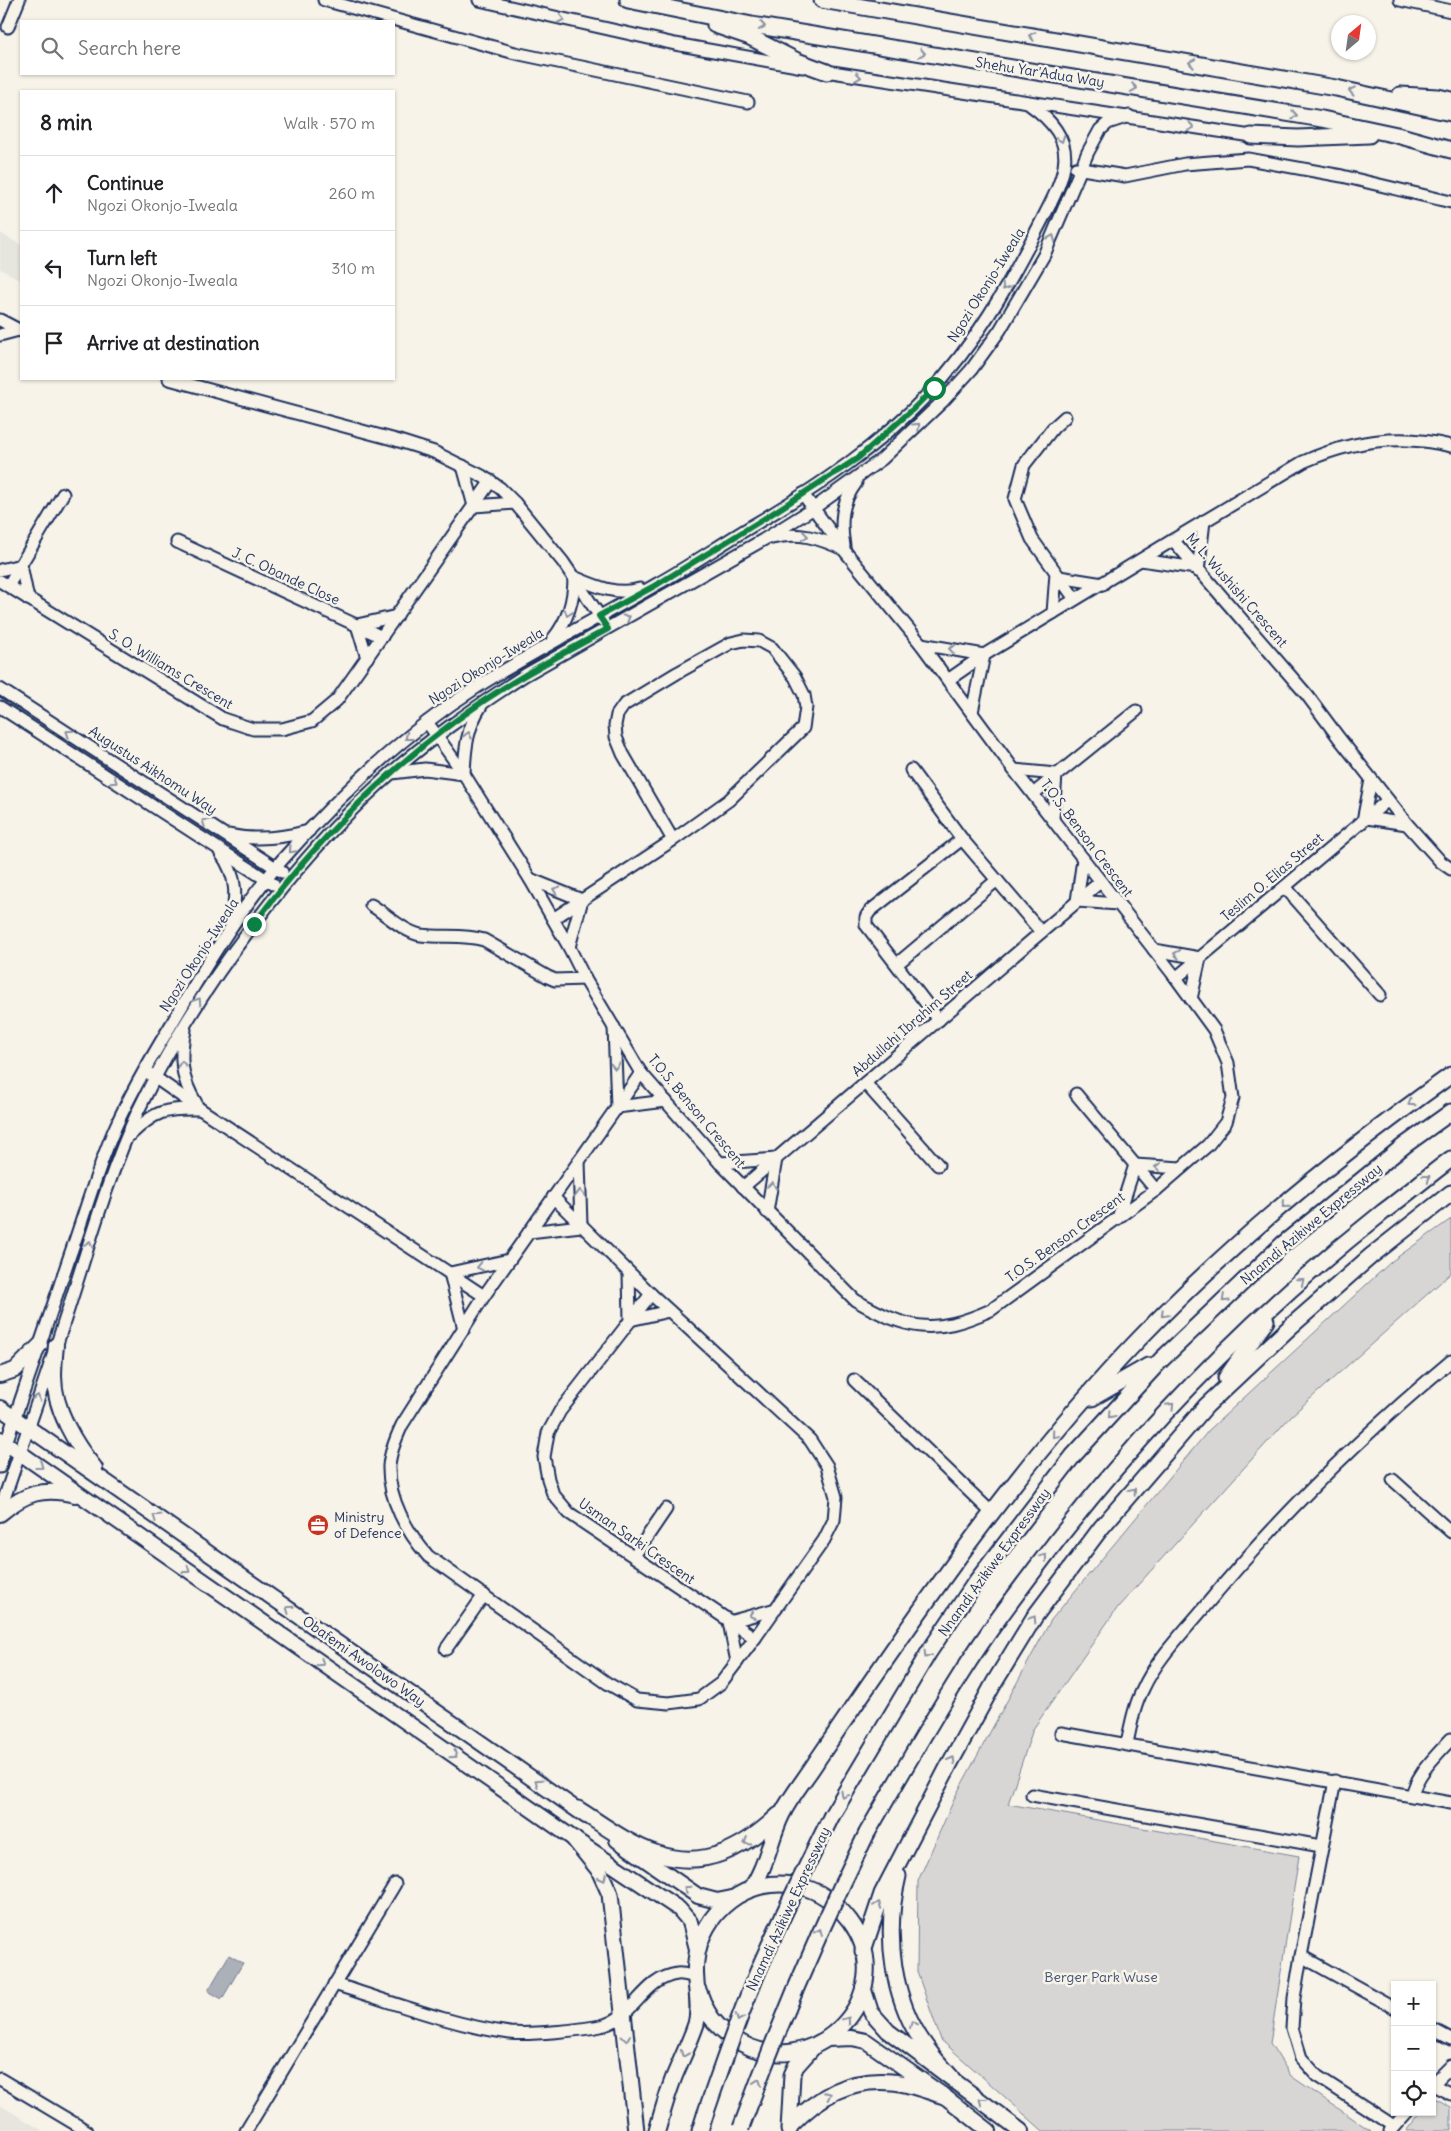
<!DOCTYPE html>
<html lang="en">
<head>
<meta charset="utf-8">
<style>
	:root { --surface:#fff; --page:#f6f6f6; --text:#202124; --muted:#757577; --line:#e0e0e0 }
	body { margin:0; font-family:Delius,sans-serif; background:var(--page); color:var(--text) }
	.controls { position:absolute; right:15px; bottom:15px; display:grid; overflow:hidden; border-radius:0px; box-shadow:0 1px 4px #0004 }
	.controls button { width:45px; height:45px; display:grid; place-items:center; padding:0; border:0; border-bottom:1px solid var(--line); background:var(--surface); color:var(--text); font:25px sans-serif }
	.compass { position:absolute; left:1331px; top:15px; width:45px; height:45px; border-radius:50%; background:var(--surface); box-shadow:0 1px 4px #0004; rotate:29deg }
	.stop { position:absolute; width:15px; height:15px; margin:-11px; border:4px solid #0b8043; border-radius:50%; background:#fff }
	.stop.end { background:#0b8043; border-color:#fff; box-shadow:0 1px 5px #0008 }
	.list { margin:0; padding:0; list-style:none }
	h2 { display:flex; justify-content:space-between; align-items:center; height:65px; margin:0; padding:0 20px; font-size:21px }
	h2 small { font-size:16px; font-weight:400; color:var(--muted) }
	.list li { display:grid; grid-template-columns:32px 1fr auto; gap:15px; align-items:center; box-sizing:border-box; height:75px; padding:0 20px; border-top:1px solid var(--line) }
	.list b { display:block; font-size:19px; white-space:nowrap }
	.list p { margin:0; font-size:16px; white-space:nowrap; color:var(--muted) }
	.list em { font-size:16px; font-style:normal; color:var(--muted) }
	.icon { flex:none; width:28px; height:28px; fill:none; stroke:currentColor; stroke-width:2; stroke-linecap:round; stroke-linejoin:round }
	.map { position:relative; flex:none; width:1451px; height:2131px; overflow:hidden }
	.search { position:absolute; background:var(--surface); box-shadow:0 1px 4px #0004; left:20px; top:20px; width:375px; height:55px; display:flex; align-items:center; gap:12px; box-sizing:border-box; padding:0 18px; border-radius:0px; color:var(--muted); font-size:19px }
	.panel { position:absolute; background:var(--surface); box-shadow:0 1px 4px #0004; left:20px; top:90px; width:375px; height:290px; border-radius:0px }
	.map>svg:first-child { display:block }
	.built { fill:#e6e5de }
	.green { fill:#d7d6d4; stroke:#798299 }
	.water { fill:#acb0b9; stroke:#727c95 }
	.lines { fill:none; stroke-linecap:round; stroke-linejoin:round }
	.minor-casing { stroke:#1b2f5e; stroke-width:15 }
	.major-casing { stroke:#1b2f5e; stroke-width:18 }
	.highway-casing { stroke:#1b2f5e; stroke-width:19 }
	.minor { stroke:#f7f3e8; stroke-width:11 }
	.major { stroke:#f7f3e8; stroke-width:14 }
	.highway { stroke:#f7f3e8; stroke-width:15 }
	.highway-bridge-casing { stroke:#1b2f5e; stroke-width:19; stroke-linecap:butt }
	.highway-bridge { stroke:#f7f3e8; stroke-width:15 }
	.oneway { stroke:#8991a3 }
	.route { stroke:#0b8043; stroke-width:6 }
	.labels { text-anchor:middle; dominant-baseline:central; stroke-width:5; stroke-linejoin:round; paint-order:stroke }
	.street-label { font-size:14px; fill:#1b2f5e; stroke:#f7f3e8 }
	.poi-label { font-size:14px; fill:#1b2f5e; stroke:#f7f3e8; text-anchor:start }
	.park-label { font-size:14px; fill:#415076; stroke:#f7f3e8 }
</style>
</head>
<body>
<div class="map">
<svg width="1451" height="2131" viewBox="0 0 1451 2131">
	<rect width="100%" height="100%" fill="#f7f3e8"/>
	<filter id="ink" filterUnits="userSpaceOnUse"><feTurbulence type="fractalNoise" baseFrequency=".02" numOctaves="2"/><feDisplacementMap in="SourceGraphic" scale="10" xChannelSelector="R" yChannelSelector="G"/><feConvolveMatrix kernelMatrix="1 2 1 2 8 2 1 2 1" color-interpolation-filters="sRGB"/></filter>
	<g filter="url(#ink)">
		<g class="built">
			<path d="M0,233L21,245V280L0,269Z"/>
			<path d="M0,2105L43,2131H0Z"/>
		</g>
		<g class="green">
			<path d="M1451,1219V1273L1291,1416L1118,1607L1033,1729L1008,1804L1299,1856L1270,2043L1291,2076L1371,2131H1043L941,2040L917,1972L918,1881L956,1795L1051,1620L1209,1430L1392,1261Z"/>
			<path d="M1433,2097L1451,2107V2131H1406L1421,2112H1432Z"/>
		</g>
		<path class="water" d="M229,1955L243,1963L222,1999L208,1991Z"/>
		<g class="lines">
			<g class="minor-casing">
				<g id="minor">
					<path d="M324,0L515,53L748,102"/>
					<path d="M479,0L675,44L803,67"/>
					<path d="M1400,0L1451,11"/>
					<path d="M8,27L19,0"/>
					<path d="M819,70L1251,136"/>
					<path d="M1076,168L1125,176L1185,164L1248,159L1342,176L1451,202"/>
					<path d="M0,320L21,331"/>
					<path d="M0,335L19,330"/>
					<path d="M169,379L396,440L434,452L482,476L500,488L515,503L563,562L603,621"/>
					<path d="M1065,417L1053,428L1024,465L1015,499L1032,539L1075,599"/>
					<path d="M1451,446C1400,433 1350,441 1303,462L1173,540L1307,695L1339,738L1407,824L1441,862L1451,869"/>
					<path d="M463,466L474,506L515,503"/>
					<path d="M772,538C798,531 819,538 843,549"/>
					<path d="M177,542L382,637"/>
					<path d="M844,546C840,522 841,503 856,483"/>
					<path d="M1141,560L1196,568"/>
					<path d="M0,570L21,565L28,599"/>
					<path d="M1198,571L1204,521"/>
					<path d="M1059,577L1103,584"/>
					<path d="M0,581L223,719L253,729H282L312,721L337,700L491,481"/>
					<path d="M8,586L63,494"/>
					<path d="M1053,613L1056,573"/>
					<path d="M553,639C568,620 574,601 574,577C595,586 617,596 640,589"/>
					<path d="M921,644L984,655"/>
					<path d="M367,658L357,625L397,616"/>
					<path d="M948,680L984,655L1173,540"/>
					<path d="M0,689L282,872"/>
					<path d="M0,707L273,884"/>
					<path d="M972,712L984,655"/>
					<path d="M427,722L464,774L530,879L569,947L585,979L641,1073L720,1163L855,1300C908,1330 933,1336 991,1310L1156,1190L1208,1145L1226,1122L1233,1098L1228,1063L1214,1030L1176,978L1014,770L921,644L844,550L803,494"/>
					<path d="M911,770L962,839L1041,932"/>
					<path d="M1014,770L1056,774L1053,819"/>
					<path d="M392,773L425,769L464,774C465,749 467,727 481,706"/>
					<path d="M1033,794L1136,711"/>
					<path d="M1367,818L1407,824"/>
					<path d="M1363,821L1371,780"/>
					<path d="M229,835C256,841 282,838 309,831"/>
					<path d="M220,852C239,878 236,897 231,927"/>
					<path d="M1083,859L1077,901L1118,904"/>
					<path d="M530,879L582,900L569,947"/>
					<path d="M1285,887L1380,995"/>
					<path d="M371,905C386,914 404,932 421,935C442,938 463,934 484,940L548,977L555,980L585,979"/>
					<path d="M553,919L673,840L729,800L803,728L806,707L804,695L795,677L772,648L759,641L744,640L731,643L677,673L624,705L617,715L615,725L616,737L623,754L673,840"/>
					<path d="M1154,950L1200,958L1191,999"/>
					<path d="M897,964L997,880"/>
					<path d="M1176,978L1388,800"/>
					<path d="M939,1020L866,925V917L870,911L962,839"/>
					<path d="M614,1027L617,1107L666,1101"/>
					<path d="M185,1030C179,1057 181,1079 196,1103"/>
					<path d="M150,1074L200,1109L484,1296L402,1425C396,1438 390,1452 389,1466C388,1499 407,1532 428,1556L607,1683L637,1700L669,1703L699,1699L721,1683L755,1638L824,1540L834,1520L836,1497L827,1466L810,1440L651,1294L553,1197"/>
					<path d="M865,1083L938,1165"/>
					<path d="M1076,1094L1156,1190"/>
					<path d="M130,1135C155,1111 165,1108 200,1109"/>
					<path d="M720,1163L776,1159L767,1212"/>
					<path d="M743,1187L1100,882"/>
					<path d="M1118,1218L1135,1165L1181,1168"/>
					<path d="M529,1232L581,1226L579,1161"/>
					<path d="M629,1273L630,1320L669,1311"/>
					<path d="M651,1294L560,1411L548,1433L544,1457L548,1479L553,1494L569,1513L755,1638"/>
					<path d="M484,1296L641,1073"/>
					<path d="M464,1329L450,1273L509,1260"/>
					<path d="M854,1380L992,1513"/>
					<path d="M0,1467L6,1443C28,1380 49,1318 70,1255C85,1213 97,1169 115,1128C131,1092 151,1058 171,1025C204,968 239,910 282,860C339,795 403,734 477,687C535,650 597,619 657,584C691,565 723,543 757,523C819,486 879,446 929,393C974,346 1008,286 1038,228C1064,177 1086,144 1029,104"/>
					<path d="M1393,1480L1451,1532"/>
					<path d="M0,1511C22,1445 46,1379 67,1313C89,1245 108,1176 138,1111C170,1044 208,984 253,925C291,875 332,827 378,785C423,743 474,708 525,675L763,540L814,508L882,459L943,401L971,370L1000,330L1044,255L1088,152L1100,130L1108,123L1129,116"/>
					<path d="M634,1556L666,1509"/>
					<path d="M446,1649L484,1595"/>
					<path d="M737,1662L729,1622L776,1609"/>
					<path d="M1061,1733L1451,1803"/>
					<path d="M1127,1743C1131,1725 1134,1706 1143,1689C1156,1660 1181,1635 1202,1610C1276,1520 1361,1436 1451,1361"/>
					<path d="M1335,1781L1301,1956L1294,1998L1292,2028L1301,2058L1317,2076L1394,2126"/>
					<path d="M1032,1795L1321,1846"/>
					<path d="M1412,1795C1418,1772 1435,1757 1451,1739"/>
					<path d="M1301,1956L1395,2008"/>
					<path d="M334,1984C389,2001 454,2026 510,2033C531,2035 580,2030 601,2026C635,2018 642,1979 677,1974C683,1973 690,1976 695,1977"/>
					<path d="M1432,2029L1451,2039"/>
					<path d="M0,2079L87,2131"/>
					<path d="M1432,2085L1451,2066"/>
					<path d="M1433,2085L1451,2094"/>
					<path d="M246,2131L395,1884"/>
					<path d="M1390,2131L1407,2112"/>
				</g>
			</g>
			<g class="major-casing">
				<g id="major">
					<path d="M56,1345C55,1355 54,1366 54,1376C54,1409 75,1444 95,1468"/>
					<path d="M0,1375L15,1370L40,1345"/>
					<path d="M0,1408L586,1816"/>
					<path d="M0,1439L574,1839L679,1909L690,1922L697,1949"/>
					<path d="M0,1514C25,1493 43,1487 75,1495"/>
					<path d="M617,1840L698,1896L717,1901L732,1898"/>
					<path d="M863,1987L871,2012L888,2031L1021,2131"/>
					<path d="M827,2039L852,2038L866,2041L944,2096L989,2131"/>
				</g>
			</g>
			<g class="highway-casing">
				<g id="highway">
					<path d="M628,0L752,25L1322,119L1397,135L1451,150"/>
					<path d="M822,0L1336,88L1451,113"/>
					<path d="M715,25L750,37L797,61L827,72"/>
					<path d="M1400,95L1438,97L1451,100"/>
					<path d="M1251,136L1298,138L1369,135"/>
					<path d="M1226,1378L1266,1321"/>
					<path d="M1092,1398L1148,1366"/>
					<path d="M578,1809C603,1825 629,1845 658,1854C706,1870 745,1847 779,1815"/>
					<path d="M832,1815L929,1652L975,1583L1073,1456L1161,1360L1283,1244L1405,1145L1451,1112"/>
					<path d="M867,1833C898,1780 928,1726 961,1674C986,1634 1014,1597 1042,1560C1141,1429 1255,1313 1383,1212C1406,1195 1428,1176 1451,1159"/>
					<path d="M574,1839L599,1870L610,1894L636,2131"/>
					<path d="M898,1876C884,1934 891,2002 929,2051C936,2061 944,2069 951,2077"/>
					<path d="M751,1889C767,1866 770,1838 782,1814C792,1794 807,1777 818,1759C917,1613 1017,1466 1139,1339C1233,1241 1340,1154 1451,1075"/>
					<path d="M863,1951L882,1894L949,1765L994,1683L1035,1616L1101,1528L1206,1406L1290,1327L1371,1256L1451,1193"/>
					<path d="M790,2126C819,2096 849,2078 892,2082C909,2083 927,2091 944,2096"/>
					<path d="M789,2130L792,2075L796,2066L813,2047"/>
					<path d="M657,2131C662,2113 667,2095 674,2077C681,2060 690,2042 696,2024C702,2003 693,1982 696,1961C701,1911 748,1875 798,1886C820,1890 837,1904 850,1921C905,1996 809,2090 733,2038C723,2031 713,2022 707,2011C703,2004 701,1997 698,1990"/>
					<path d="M700,2131L705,2115"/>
				</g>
			</g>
			<use href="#minor" class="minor"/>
			<use href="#major" class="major"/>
			<use href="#highway" class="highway"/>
			<g class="highway-bridge-casing">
				<g id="highway-bridge">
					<path d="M705,2115C723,2063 740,2012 762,1962C784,1912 808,1863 832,1815"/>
					<path d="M741,2128C778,2027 819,1930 867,1833"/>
				</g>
			</g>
			<use href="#highway-bridge" class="highway-bridge"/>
		</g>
		<defs><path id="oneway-chevron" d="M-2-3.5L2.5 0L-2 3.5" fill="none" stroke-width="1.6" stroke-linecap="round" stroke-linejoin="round" transform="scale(1.25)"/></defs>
		<g class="oneway">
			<use href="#oneway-chevron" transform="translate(561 19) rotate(12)"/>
			<use href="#oneway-chevron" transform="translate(762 26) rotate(9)"/>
			<use href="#oneway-chevron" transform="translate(1032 36) rotate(-170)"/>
			<use href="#oneway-chevron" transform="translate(922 53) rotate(9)"/>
			<use href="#oneway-chevron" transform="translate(1192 63) rotate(-170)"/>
			<use href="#oneway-chevron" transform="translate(858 77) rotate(9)"/>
			<use href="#oneway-chevron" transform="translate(1134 88) rotate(9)"/>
			<use href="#oneway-chevron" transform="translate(1352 91) rotate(-169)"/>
			<use href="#oneway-chevron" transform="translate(1294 115) rotate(9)"/>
			<use href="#oneway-chevron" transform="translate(1191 127) rotate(10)"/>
			<use href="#oneway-chevron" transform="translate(1061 139) rotate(70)"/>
			<use href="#oneway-chevron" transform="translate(1052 238) rotate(-67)"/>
			<use href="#oneway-chevron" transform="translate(1005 287) rotate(122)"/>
			<use href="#oneway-chevron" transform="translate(917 426) rotate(-44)"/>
			<use href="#oneway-chevron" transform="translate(805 536) rotate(8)"/>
			<use href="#oneway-chevron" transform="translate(568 613) rotate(109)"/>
			<use href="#oneway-chevron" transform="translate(627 618) rotate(-30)"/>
			<use href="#oneway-chevron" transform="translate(952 649) rotate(-171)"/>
			<use href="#oneway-chevron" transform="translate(69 733) rotate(-147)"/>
			<use href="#oneway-chevron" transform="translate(468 735) rotate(-76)"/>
			<use href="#oneway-chevron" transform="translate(408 737) rotate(142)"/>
			<use href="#oneway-chevron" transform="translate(114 781) rotate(33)"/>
			<use href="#oneway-chevron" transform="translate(205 822) rotate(-147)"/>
			<use href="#oneway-chevron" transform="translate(292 850) rotate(133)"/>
			<use href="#oneway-chevron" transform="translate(556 890) rotate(-158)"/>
			<use href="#oneway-chevron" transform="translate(1177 954) rotate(-170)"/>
			<use href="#oneway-chevron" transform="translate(198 1001) rotate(-57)"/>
			<use href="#oneway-chevron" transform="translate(182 1064) rotate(-92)"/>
			<use href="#oneway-chevron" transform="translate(615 1066) rotate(88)"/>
			<use href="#oneway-chevron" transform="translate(1411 1103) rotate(145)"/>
			<use href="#oneway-chevron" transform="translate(1158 1167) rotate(-176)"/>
			<use href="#oneway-chevron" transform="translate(1427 1178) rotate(-38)"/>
			<use href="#oneway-chevron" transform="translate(772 1185) rotate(-81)"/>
			<use href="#oneway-chevron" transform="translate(580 1193) rotate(-92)"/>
			<use href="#oneway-chevron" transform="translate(1285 1205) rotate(140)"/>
			<use href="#oneway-chevron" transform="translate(89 1244) rotate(-72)"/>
			<use href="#oneway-chevron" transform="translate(480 1267) rotate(167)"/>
			<use href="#oneway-chevron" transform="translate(1301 1281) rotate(-40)"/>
			<use href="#oneway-chevron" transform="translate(1225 1299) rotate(137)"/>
			<use href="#oneway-chevron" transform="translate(1164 1314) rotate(135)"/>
			<use href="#oneway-chevron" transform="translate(37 1398) rotate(-71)"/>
			<use href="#oneway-chevron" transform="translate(1171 1406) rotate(-47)"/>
			<use href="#oneway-chevron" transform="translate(1111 1415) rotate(132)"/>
			<use href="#oneway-chevron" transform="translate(1055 1435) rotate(130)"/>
			<use href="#oneway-chevron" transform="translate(40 1466) rotate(36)"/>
			<use href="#oneway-chevron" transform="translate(1133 1491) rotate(-49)"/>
			<use href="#oneway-chevron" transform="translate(156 1517) rotate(-145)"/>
			<use href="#oneway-chevron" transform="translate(1044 1557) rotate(-53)"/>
			<use href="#oneway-chevron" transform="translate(187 1570) rotate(35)"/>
			<use href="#oneway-chevron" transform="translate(289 1609) rotate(-145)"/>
			<use href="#oneway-chevron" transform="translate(752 1615) rotate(164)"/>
			<use href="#oneway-chevron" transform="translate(1033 1619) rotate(-57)"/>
			<use href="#oneway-chevron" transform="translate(927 1655) rotate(122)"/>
			<use href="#oneway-chevron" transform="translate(321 1663) rotate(35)"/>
			<use href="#oneway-chevron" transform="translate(454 1755) rotate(35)"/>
			<use href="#oneway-chevron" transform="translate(952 1760) rotate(-61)"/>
			<use href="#oneway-chevron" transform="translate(538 1782) rotate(-145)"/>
			<use href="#oneway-chevron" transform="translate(844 1795) rotate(120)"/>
			<use href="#oneway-chevron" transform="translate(747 1842) rotate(149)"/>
			<use href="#oneway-chevron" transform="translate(603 1878) rotate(63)"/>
			<use href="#oneway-chevron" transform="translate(687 1889) rotate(-147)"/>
			<use href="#oneway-chevron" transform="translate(878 1905) rotate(-69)"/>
			<use href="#oneway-chevron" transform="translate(819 1932) rotate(-66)"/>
			<use href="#oneway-chevron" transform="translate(739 2018) rotate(112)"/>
			<use href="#oneway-chevron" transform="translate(847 2020) rotate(-53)"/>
			<use href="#oneway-chevron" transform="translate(913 2024) rotate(-115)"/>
			<use href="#oneway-chevron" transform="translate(626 2038) rotate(84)"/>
			<use href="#oneway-chevron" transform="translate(684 2054) rotate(112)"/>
			<use href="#oneway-chevron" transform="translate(758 2082) rotate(-70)"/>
			<use href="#oneway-chevron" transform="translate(828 2095) rotate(-26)"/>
			<use href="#oneway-chevron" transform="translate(982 2101) rotate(-142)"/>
		</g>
	</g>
	<g class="lines" filter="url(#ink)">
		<path class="route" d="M254,924C327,826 419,737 525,675C552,659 580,644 608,629L599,616L658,584L770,515L858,458L912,410L934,388"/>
	</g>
	<defs>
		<g id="office-disc" transform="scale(1.125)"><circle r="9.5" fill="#c8321e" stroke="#f7f3e8"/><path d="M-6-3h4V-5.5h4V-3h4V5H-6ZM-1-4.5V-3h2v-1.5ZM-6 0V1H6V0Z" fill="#fff"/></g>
	</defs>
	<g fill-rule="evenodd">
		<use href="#office-disc" x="318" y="1525"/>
	</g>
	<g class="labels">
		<g class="street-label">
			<text transform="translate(1040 72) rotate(9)">Shehu Yar'Adua Way</text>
			<text transform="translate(986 285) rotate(-58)">Ngozi Okonjo-Iweala</text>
			<text transform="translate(286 576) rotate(25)">J. C. Obande Close</text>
			<text transform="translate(1237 590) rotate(49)">M. L. Wushishi Crescent</text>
			<text transform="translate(486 666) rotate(-32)">Ngozi Okonjo-Iweala</text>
			<text transform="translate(171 669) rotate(31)">S. O. Williams Crescent</text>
			<text transform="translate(153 770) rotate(33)">Augustus Aikhomu Way</text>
			<text transform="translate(1087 838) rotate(53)">T.O.S. Benson Crescent</text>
			<text transform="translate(1272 877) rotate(-40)">Teslim O. Elias Street</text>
			<text transform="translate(199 955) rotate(-57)">Ngozi Okonjo-Iweala</text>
			<text transform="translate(912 1023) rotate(-41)">Abdullahi Ibrahim Street</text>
			<text transform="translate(697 1111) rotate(50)">T.O.S. Benson Crescent</text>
			<text transform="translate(1311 1224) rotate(-40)">Nnamdi Azikiwe Expressway</text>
			<text transform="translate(1065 1237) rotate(-36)">T.O.S. Benson Crescent</text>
			<text transform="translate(637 1541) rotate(35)">Usman Sarki Crescent</text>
			<text transform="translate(994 1562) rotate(-54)">Nnamdi Azikiwe Expressway</text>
			<text transform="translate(364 1661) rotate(35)">Obafemi Awolowo Way</text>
			<text transform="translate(788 1909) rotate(-65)">Nnamdi Azikiwe Expressway</text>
		</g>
		<g class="poi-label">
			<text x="334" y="1517">Ministry<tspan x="334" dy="16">of Defence</tspan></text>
		</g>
		<g class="park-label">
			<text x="1101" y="1977">Berger Park Wuse</text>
		</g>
	</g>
</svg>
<div class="controls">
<button>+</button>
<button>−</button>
<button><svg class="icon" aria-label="locate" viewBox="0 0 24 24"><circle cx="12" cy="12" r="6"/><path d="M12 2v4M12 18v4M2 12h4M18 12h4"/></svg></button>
</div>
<svg class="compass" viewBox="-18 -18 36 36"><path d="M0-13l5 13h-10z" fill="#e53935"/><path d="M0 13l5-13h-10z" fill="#757577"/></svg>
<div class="stop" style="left:934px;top:388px"></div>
<div class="stop end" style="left:254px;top:924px"></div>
<div class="search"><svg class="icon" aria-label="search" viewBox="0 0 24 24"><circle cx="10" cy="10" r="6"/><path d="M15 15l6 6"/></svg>Search here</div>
<section class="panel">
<h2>8 min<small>Walk · 570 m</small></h2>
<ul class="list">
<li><svg class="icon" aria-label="ahead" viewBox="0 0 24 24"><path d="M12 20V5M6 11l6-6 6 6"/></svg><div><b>Continue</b><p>Ngozi Okonjo-Iweala</p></div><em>260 m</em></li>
<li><svg class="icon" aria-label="left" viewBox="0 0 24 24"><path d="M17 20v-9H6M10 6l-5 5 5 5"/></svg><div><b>Turn left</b><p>Ngozi Okonjo-Iweala</p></div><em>310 m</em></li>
<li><svg class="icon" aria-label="arrive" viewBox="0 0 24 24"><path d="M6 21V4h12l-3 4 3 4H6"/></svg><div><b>Arrive at destination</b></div></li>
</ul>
</section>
</div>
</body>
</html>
